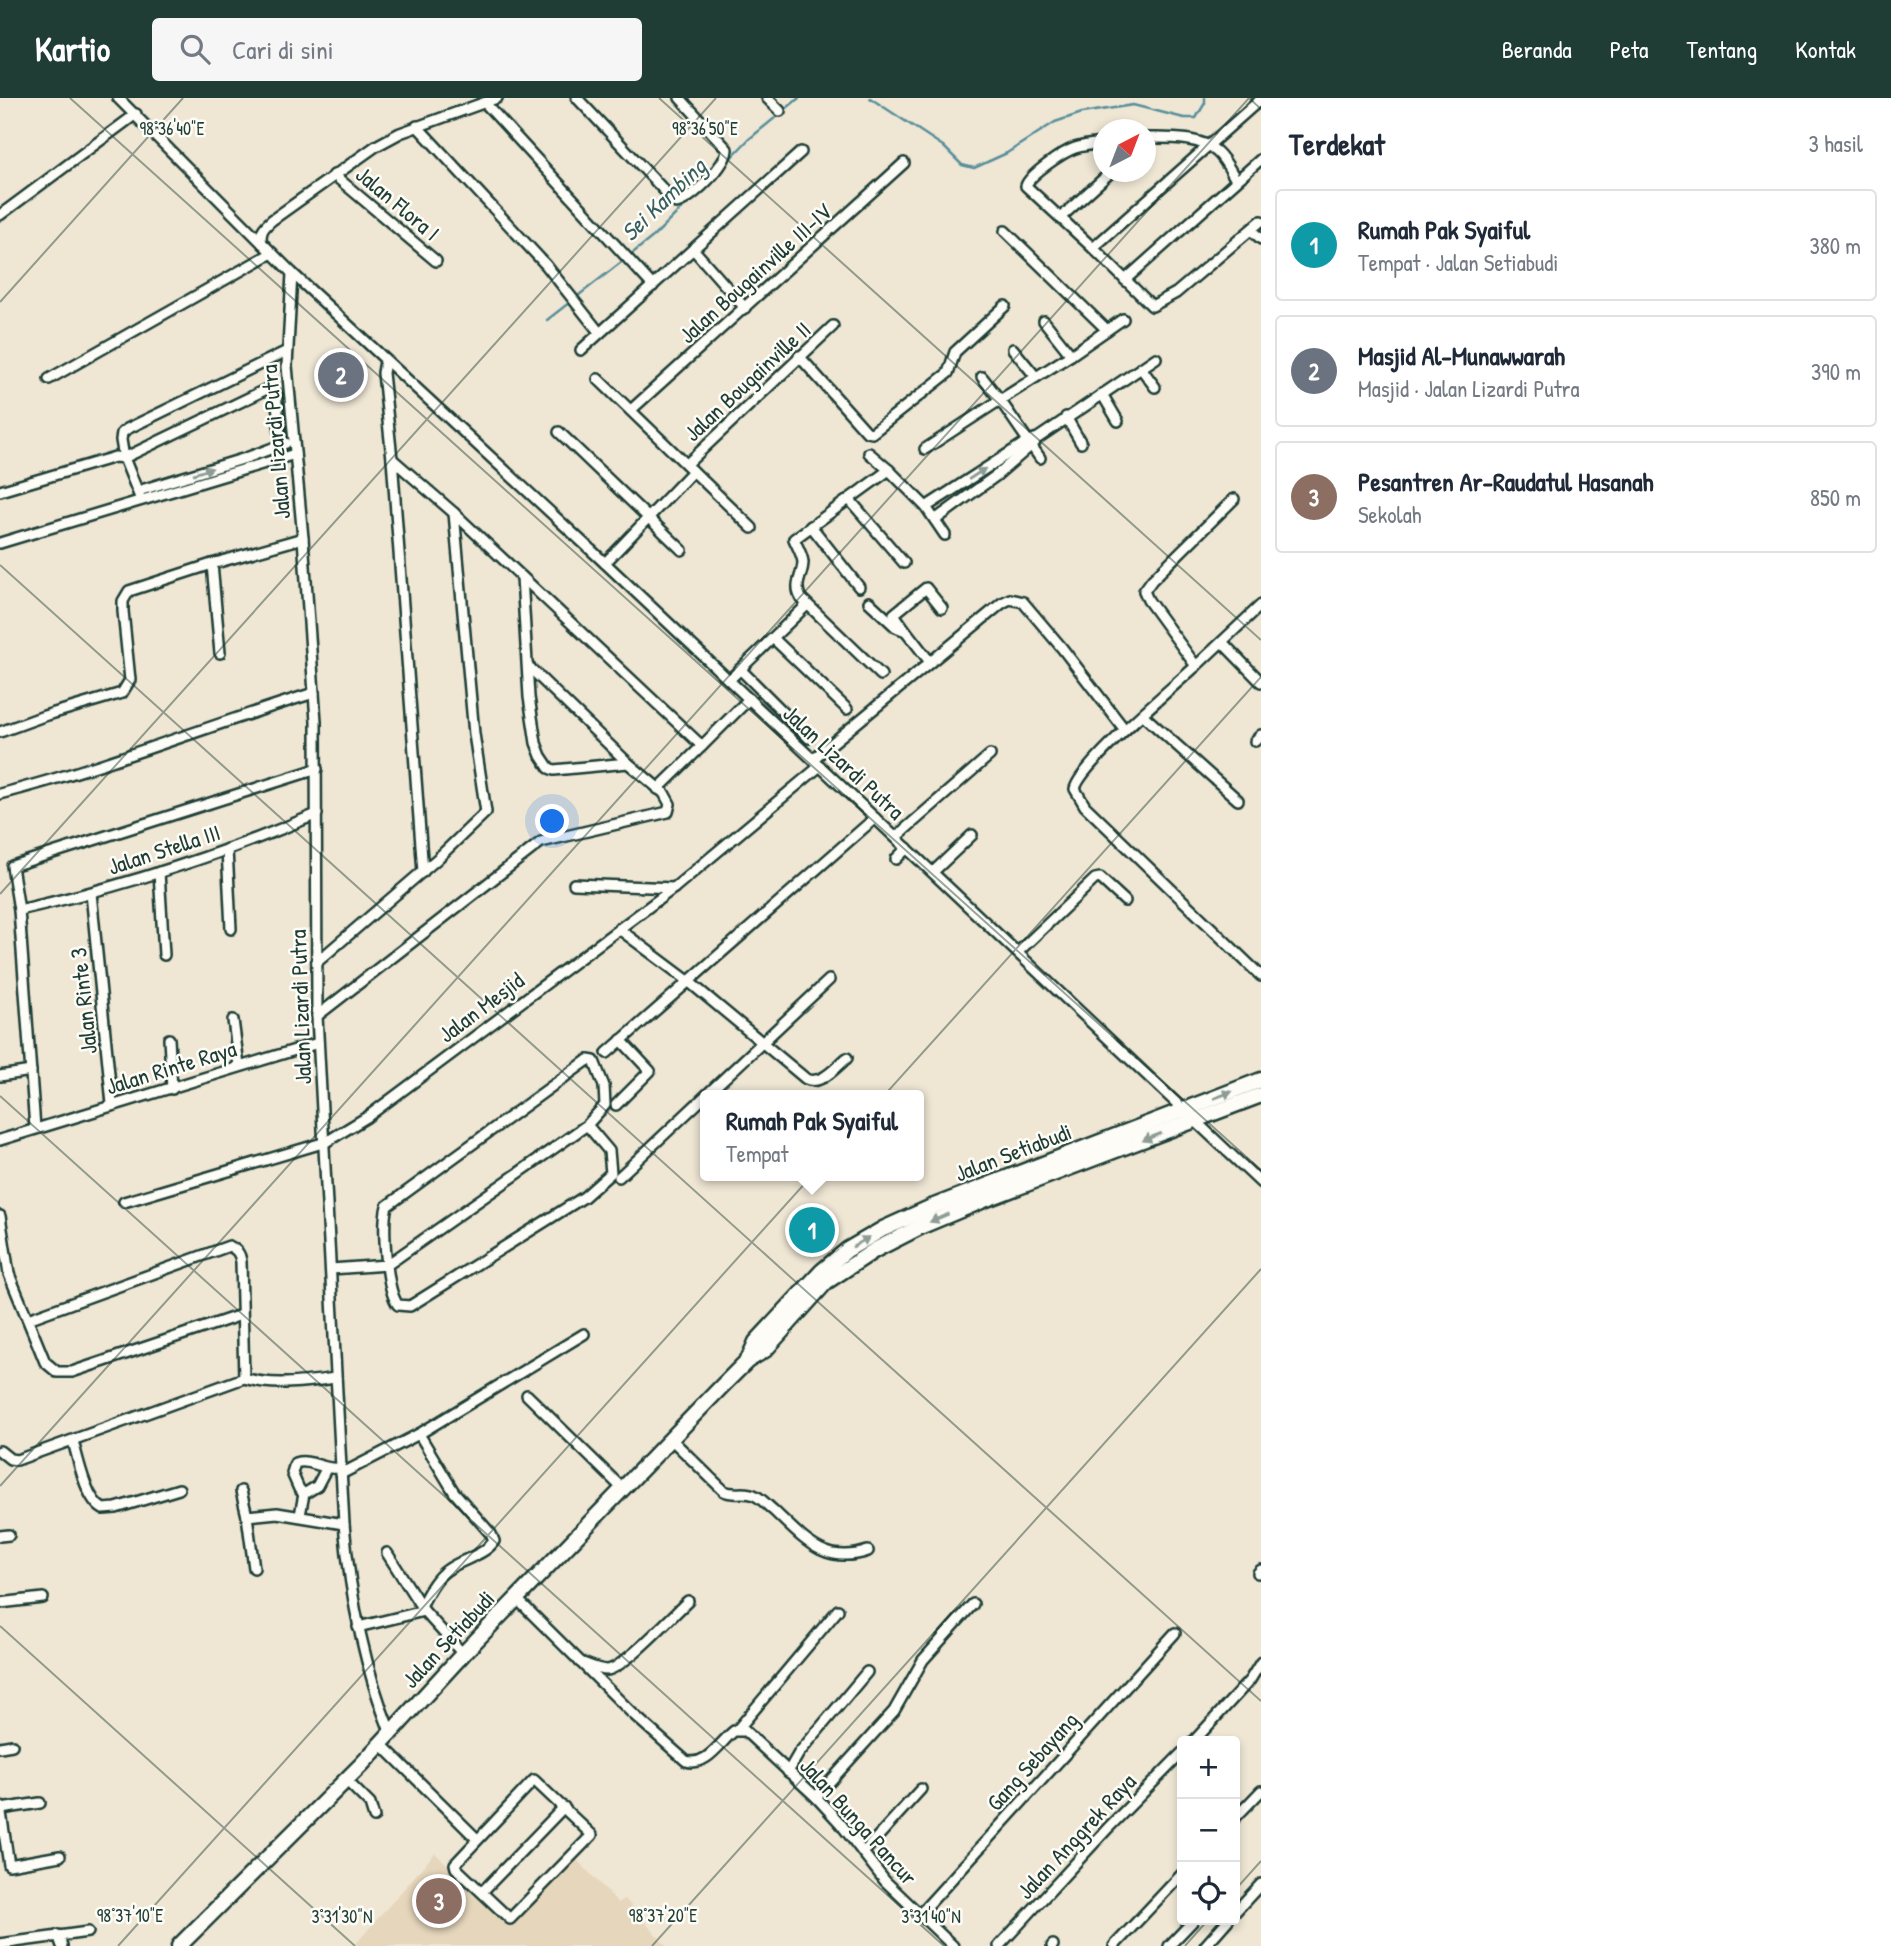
<!DOCTYPE html>
<html lang="id">
<head>
<meta charset="utf-8">
<style>
	:root { --surface:#fff; --page:#f6f6f7; --text:#1f2937; --muted:#747a83; --line:#e0e1e3; --accent:#1f3d34 }
	body { margin:0; font-family:"Patrick Hand",sans-serif; background:var(--page); color:var(--text) }
	.controls { position:absolute; right:21px; bottom:21px; display:grid; overflow:hidden; border-radius:7px; box-shadow:0 4px 10px #0003 }
	.controls button { width:63px; height:63px; display:grid; place-items:center; padding:0; border:0; border-bottom:2px solid var(--line); background:var(--surface); color:var(--text); font:35px sans-serif }
	.compass { position:absolute; left:1093px; top:21px; width:63px; height:63px; border-radius:50%; background:var(--surface); box-shadow:0 4px 10px #0003; rotate:42deg }
	.you { position:absolute; left:553px; top:724px; width:24px; height:24px; margin:-18px; border:5px solid #fff; border-radius:50%; background:#1a73e8; box-shadow:0 0 0 10px #1a73e833 }
	.badge { display:grid; place-items:center; width:46px; height:46px; border-radius:50%; background:var(--accent); color:#fff; font-size:23px; font-weight:700 }
	.pin { position:absolute; translate:-50% -50%; border:4px solid #fff; box-shadow:0 2px 7px #0006 }
	.popup { position:absolute; left:700px; top:992px; width:224px; height:91px; box-sizing:border-box; display:grid; place-content:center; border-radius:7px; background:var(--surface); filter:drop-shadow(0 2px 5px #0005); font-size:23px; white-space:nowrap; color:var(--muted) }
	.popup b { font-size:26px; color:var(--text) }
	.popup::after { content:''; position:absolute; left:50%; top:100%; margin-left:-14px; border:14px solid transparent; border-top-color:var(--surface) }
	.list { margin:0; padding:0; list-style:none }
	h2 { display:flex; justify-content:space-between; align-items:center; height:91px; margin:0; padding:0 28px; font-size:30px }
	h2 small { font-size:23px; font-weight:400; color:var(--muted) }
	.list li { display:grid; grid-template-columns:46px 1fr auto; gap:21px; align-items:center; box-sizing:border-box; height:112px; margin:0 14px 14px; padding:0 14px; border:2px solid var(--line); border-radius:7px }
	.list b { display:block; font-size:26px; white-space:nowrap }
	.list p { margin:0; font-size:23px; white-space:nowrap; color:var(--muted) }
	.list em { font-size:23px; font-style:normal; color:var(--muted) }
	.icon { flex:none; width:38px; height:38px; fill:none; stroke:currentColor; stroke-width:2; stroke-linecap:round; stroke-linejoin:round }
	.map { position:relative; flex:none; width:1261px; height:1848px; overflow:hidden }
	header { display:flex; align-items:center; gap:42px; box-sizing:border-box; height:98px; padding:0 35px; background:var(--accent); color:#fff }
	header strong { font-size:33px }
	nav { display:flex; gap:38px; margin-inline-start:auto; font-size:24px }
	.search { width:490px; height:63px; background:var(--page); display:flex; align-items:center; gap:18px; box-sizing:border-box; padding:0 24px; border-radius:7px; color:var(--muted); font-size:26px }
	main { display:flex }
	aside { flex:1; background:var(--surface) }
	.map>svg:first-child { display:block }
	.built { fill:#e5d6bc }
	.lines { fill:none; stroke-linecap:round; stroke-linejoin:round }
	.stream { stroke:#598f9b; stroke-width:2.5 }
	.minor-casing { stroke:#1f3d34; stroke-width:14 }
	.primary-casing { stroke:#1f3d34; stroke-width:19 }
	.minor { stroke:#fdfcf7; stroke-width:9 }
	.primary { stroke:#fdfcf7; stroke-width:14 }
	.oneway { fill:#8e9c96 }
	.ticks { fill:none; stroke:#1f3d34; stroke-width:2; stroke-opacity:0.45 }
	.labels { text-anchor:middle; dominant-baseline:central; stroke-width:5; stroke-linejoin:round; paint-order:stroke }
	.street-label { font-size:23px; fill:#1f3d34; stroke:#fdfcf7 }
	.water-label { font-size:24px; font-style:italic; fill:#375f5f; stroke:#fdfcf7 }
	.ticks-label { font-size:18px; text-anchor:middle; fill:#1f3d34; stroke:#fdfcf7; stroke-width:5; stroke-linejoin:round; paint-order:stroke }
</style>
</head>
<body>
<header>
<strong>Kartio</strong>
<div class="search"><svg class="icon" aria-label="search" viewBox="0 0 24 24"><circle cx="10" cy="10" r="6"/><path d="M15 15l6 6"/></svg>Cari di sini</div>
<nav><a>Beranda</a><a>Peta</a><a>Tentang</a><a>Kontak</a></nav>
</header>
<main>
<div class="map">
<svg width="1261" height="1848" viewBox="0 0 1261 1848">
	<rect width="100%" height="100%" fill="#efe6d4"/>
	<filter id="ink" filterUnits="userSpaceOnUse"><feTurbulence type="fractalNoise" baseFrequency=".0143" numOctaves="2"/><feDisplacementMap in="SourceGraphic" scale="14" xChannelSelector="R" yChannelSelector="G"/><feConvolveMatrix kernelMatrix="1 2 1 2 8 2 1 2 1" color-interpolation-filters="sRGB"/></filter>
	<g filter="url(#ink)">
		<path class="built" d="M435,1755L509,1825L577,1762L618,1805L625,1801L666,1848H354Z"/>
		<g class="lines">
			<g class="stream">
				<path d="M870,0L943,48L962,67L974,70L1007,55L1055,24L1082,15L1133,7L1184,20H1196L1205,5V0"/>
				<path d="M725,66L748,42L799,0"/>
				<path d="M629,158L654,138L689,103"/>
				<path d="M547,222L624,162"/>
			</g>
			<g class="minor-casing">
				<g id="minor">
					<path d="M118,0L292,175L605,465L1261,1085"/>
					<path d="M577,0L676,105C691,102 727,67 727,51L680,0"/>
					<path d="M767,0L780,13"/>
					<path d="M485,5L653,188"/>
					<path d="M417,28L546,167L599,234"/>
					<path d="M1146,40C1166,40 1201,38 1217,54C1225,61 1230,72 1236,82"/>
					<path d="M1104,45C1094,46 1084,47 1075,50C1063,54 1029,77 1026,88L1093,150L1152,208L1176,195L1261,123"/>
					<path d="M334,77L436,163"/>
					<path d="M0,117L136,16"/>
					<path d="M1060,120L1111,74"/>
					<path d="M1251,132L1261,141"/>
					<path d="M1005,133L1107,232"/>
					<path d="M262,145C259,134 264,129 272,122L376,48L400,35L497,0"/>
					<path d="M1093,150L1261,1"/>
					<path d="M694,152L745,210"/>
					<path d="M292,175L287,268L303,440L316,623L317,918L344,1426C350,1498 364,1569 391,1636"/>
					<path d="M1125,182L1261,61"/>
					<path d="M1044,223L1071,257"/>
					<path d="M1013,251L1036,279"/>
					<path d="M581,252L801,54"/>
					<path d="M799,258L867,334L872,335L948,275L955,254L1005,208"/>
					<path d="M385,263L383,275L392,361L423,774"/>
					<path d="M1141,270L1155,289"/>
					<path d="M49,281L272,155"/>
					<path d="M598,281L752,430"/>
					<path d="M1102,296L1118,323"/>
					<path d="M631,312L904,65"/>
					<path d="M1066,319L1081,345"/>
					<path d="M559,334L682,452"/>
					<path d="M281,347L276,295L269,290L124,360L121,342L122,335L127,331L287,253"/>
					<path d="M925,351L1000,302L982,279"/>
					<path d="M869,355L889,372"/>
					<path d="M1040,360L1000,302L1071,257L1123,221"/>
					<path d="M392,361L454,415L702,648L749,601"/>
					<path d="M687,366L833,228"/>
					<path d="M0,393L115,359L124,360L141,402"/>
					<path d="M138,393L246,360L286,345"/>
					<path d="M849,401L904,465"/>
					<path d="M1234,401L1152,482L1144,493L1148,502L1196,568C1173,589 1080,667 1075,691L1085,708L1261,878"/>
					<path d="M926,409L1028,343L1038,340L1156,260"/>
					<path d="M935,422L997,377L1035,344"/>
					<path d="M811,428L859,489"/>
					<path d="M0,445L295,356"/>
					<path d="M605,465L693,373"/>
					<path d="M212,466L220,555"/>
					<path d="M522,479L529,599L536,645L541,658L549,670L554,672L628,665"/>
					<path d="M869,504L896,529L906,533L930,564"/>
					<path d="M906,533L894,516L926,490L942,510"/>
					<path d="M774,541L847,611"/>
					<path d="M1222,544L1261,584"/>
					<path d="M1196,568L1261,507"/>
					<path d="M740,571L809,640"/>
					<path d="M881,577L801,500C793,486 803,478 803,464C802,456 797,448 794,441L889,372L926,409L945,437"/>
					<path d="M729,582L807,507"/>
					<path d="M1143,617L1238,702"/>
					<path d="M0,634L44,618L122,595L130,582L123,513V503L129,493L212,466L303,440"/>
					<path d="M1255,643L1261,637"/>
					<path d="M813,661L1002,505L1010,501L1023,504L1062,550L1125,632"/>
					<path d="M658,691L702,648"/>
					<path d="M0,696C106,669 209,627 314,595"/>
					<path d="M896,739L990,657"/>
					<path d="M227,751L231,831"/>
					<path d="M896,761L907,750"/>
					<path d="M159,774L164,857"/>
					<path d="M933,774L972,737"/>
					<path d="M574,786L674,790"/>
					<path d="M91,795L112,1006"/>
					<path d="M19,812C121,789 221,757 317,716"/>
					<path d="M619,831L687,882L806,981C821,988 836,969 847,960"/>
					<path d="M1018,854L1095,781L1100,780L1125,803"/>
					<path d="M317,864L437,761L486,714L474,636L454,415"/>
					<path d="M317,918L541,744L668,714L670,706L664,695L628,665L529,569"/>
					<path d="M233,922L239,968"/>
					<path d="M169,941L172,991"/>
					<path d="M607,955L875,720"/>
					<path d="M0,978L31,973"/>
					<path d="M616,1007L650,973L621,942"/>
					<path d="M35,1030L19,812L12,768L317,671"/>
					<path d="M0,1042L318,945"/>
					<path d="M619,1079L829,882"/>
					<path d="M124,1104L326,1044L367,1019L674,790L820,668"/>
					<path d="M0,1118L9,1176L45,1264L57,1274H72L241,1217"/>
					<path d="M331,1171L387,1167L587,1027L605,1007L604,988L594,963L588,962L387,1108C382,1126 386,1192 398,1207L410,1208L584,1099L611,1075L609,1053L587,1027"/>
					<path d="M28,1221L229,1148C237,1152 240,1155 241,1164L244,1280"/>
					<path d="M527,1297L623,1391"/>
					<path d="M671,1341L724,1393C734,1398 746,1392 756,1398C762,1401 768,1408 773,1412C803,1440 824,1468 868,1453"/>
					<path d="M73,1343C78,1361 86,1402 103,1411L116,1410L179,1391"/>
					<path d="M0,1353L10,1361L17,1362L244,1280C274,1289 305,1284 336,1280"/>
					<path d="M341,1376L419,1336"/>
					<path d="M241,1393L247,1418L277,1415L344,1426"/>
					<path d="M304,1396L299,1391L292,1375L295,1365C311,1360 324,1373 340,1370"/>
					<path d="M300,1417L304,1396L317,1388L326,1371"/>
					<path d="M247,1418L254,1470"/>
					<path d="M0,1438L9,1437"/>
					<path d="M387,1455L424,1513L463,1556"/>
					<path d="M1258,1475L1261,1472"/>
					<path d="M517,1501L633,1616L686,1663C707,1669 720,1644 734,1633H745L816,1699L840,1725L885,1783L953,1848"/>
					<path d="M0,1505L43,1500"/>
					<path d="M421,1508C428,1495 435,1480 447,1472C461,1461 484,1458 494,1443L491,1436L454,1394L419,1336L584,1236"/>
					<path d="M358,1529L424,1513"/>
					<path d="M580,1564C588,1567 599,1572 607,1572C623,1571 674,1516 688,1503"/>
					<path d="M738,1631L838,1512"/>
					<path d="M1194,1643L1250,1582L1261,1564"/>
					<path d="M381,1646L477,1741"/>
					<path d="M0,1649L12,1647"/>
					<path d="M788,1674L799,1655L867,1574"/>
					<path d="M346,1682L370,1706L374,1719"/>
					<path d="M534,1682L592,1737L510,1821L456,1770L455,1766Z"/>
					<path d="M816,1699L894,1613L923,1562L973,1506"/>
					<path d="M0,1708L9,1767L60,1758"/>
					<path d="M1,1711L40,1705"/>
					<path d="M1235,1720L1261,1693"/>
					<path d="M863,1755L921,1691"/>
					<path d="M482,1794L564,1709"/>
					<path d="M1235,1814L1261,1786"/>
					<path d="M919,1817L1175,1535"/>
					<path d="M58,1837L62,1848"/>
					<path d="M0,1846L88,1834"/>
					<path d="M999,1848L1108,1730L1182,1655"/>
					<path d="M1052,1848L1053,1847"/>
					<path d="M1114,1848L1182,1776"/>
					<path d="M1169,1848L1192,1824"/>
					<path d="M1205,1848L1228,1822"/>
				</g>
			</g>
			<g class="primary-casing">
				<g id="primary">
					<path d="M748,1262L756,1244L822,1173L847,1152L883,1131L934,1108L1261,982"/>
					<path d="M179,1848L362,1666L463,1556L723,1287L747,1263L765,1252L826,1184L875,1152L922,1128L984,1102L1261,997"/>
				</g>
			</g>
			<use href="#minor" class="minor"/>
			<use href="#primary" class="primary"/>
		</g>
		<defs><path id="oneway-solid" d="M-6-.8H1V-3.2L6.5 0L1 3.2V.8H-6Z" transform="scale(1.75)"/></defs>
		<g class="oneway">
			<use href="#oneway-solid" transform="translate(203 373) rotate(-17)"/>
			<use href="#oneway-solid" transform="translate(977 376) rotate(-33)"/>
			<use href="#oneway-solid" transform="translate(1223 997) rotate(-21)"/>
			<use href="#oneway-solid" transform="translate(1152 1039) rotate(158)"/>
			<use href="#oneway-solid" transform="translate(939 1120) rotate(157)"/>
			<use href="#oneway-solid" transform="translate(861 1144) rotate(-31)"/>
		</g>
	</g>
	<path class="ticks" d="M70,0L1261,1072M659,0L1261,542M1249,0L1261,11M0,204L183,0M0,467L1261,1603M0,796L716,0M0,998L944,1848M0,1388L1249,0M0,1528L355,1848M1235,1792L1261,1763M118,1848L1261,579M652,1848L1261,1171M1185,1848L1208,1822"/>
	<g class="labels">
		<g class="street-label">
			<text transform="translate(398 105) rotate(40)">Jalan Flora I</text>
			<text transform="translate(755 175) rotate(-42)">Jalan Bougainville III-IV</text>
			<text transform="translate(747 283) rotate(-43)">Jalan Bougainville II</text>
			<text transform="translate(275 344) rotate(-95)">Jalan Lizardi Putra</text>
			<text transform="translate(844 664) rotate(43)">Jalan Lizardi Putra</text>
			<text transform="translate(164 751) rotate(-18)">Jalan Stella III</text>
			<text transform="translate(83 903) rotate(-96)">Jalan Rinte 3</text>
			<text transform="translate(300 909) rotate(-92)">Jalan Lizardi Putra</text>
			<text transform="translate(481 909) rotate(-37)">Jalan Mesjid</text>
			<text transform="translate(171 969) rotate(-17)">Jalan Rinte Raya</text>
			<text transform="translate(1013 1054) rotate(-21)">Jalan Setiabudi</text>
			<text transform="translate(448 1541) rotate(-47)">Jalan Setiabudi</text>
			<text transform="translate(1032 1663) rotate(-48)">Gang Sebayang</text>
			<text transform="translate(859 1723) rotate(48)">Jalan Bunga Pancur</text>
			<text transform="translate(1076 1738) rotate(-47)">Jalan Anggrek Raya</text>
		</g>
		<g class="water-label">
			<text transform="translate(663 101) rotate(-44)">Sei Kambing</text>
		</g>
	</g>
	<g class="ticks-label">
		<text x="172" y="37">98°36'40"E</text>
		<text x="705" y="37">98°36'50"E</text>
		<text x="130" y="1824">98°37'10"E</text>
		<text x="663" y="1824">98°37'20"E</text>
		<text x="342" y="1825">3°31'30"N</text>
		<text x="931" y="1825">3°31'40"N</text>
	</g>
</svg>
<div class="controls">
<button>+</button>
<button>−</button>
<button><svg class="icon" aria-label="locate" viewBox="0 0 24 24"><circle cx="12" cy="12" r="6"/><path d="M12 2v4M12 18v4M2 12h4M18 12h4"/></svg></button>
</div>
<svg class="compass" viewBox="-18 -18 36 36"><path d="M0-13l5 13h-10z" fill="#e53935"/><path d="M0 13l5-13h-10z" fill="#747a83"/></svg>
<div class="you"></div>
<div class="pin badge" style="left:812px;top:1132px;background:#0f9aa8">1</div>
<div class="popup"><b>Rumah Pak Syaiful</b>Tempat</div>
<div class="pin badge" style="left:341px;top:277px;background:#6b7280">2</div>
<div class="pin badge" style="left:439px;top:1803px;background:#8d6e63">3</div>
</div>
<aside>
<h2>Terdekat<small>3 hasil</small></h2>
<ul class="list">
<li><span class="badge" style="background:#0f9aa8">1</span><div><b>Rumah Pak Syaiful</b><p>Tempat · Jalan Setiabudi</p></div><em>380 m</em></li>
<li><span class="badge" style="background:#6b7280">2</span><div><b>Masjid Al-Munawwarah</b><p>Masjid · Jalan Lizardi Putra</p></div><em>390 m</em></li>
<li><span class="badge" style="background:#8d6e63">3</span><div><b>Pesantren Ar-Raudatul Hasanah</b><p>Sekolah</p></div><em>850 m</em></li>
</ul>
</aside>
</main>
</body>
</html>
